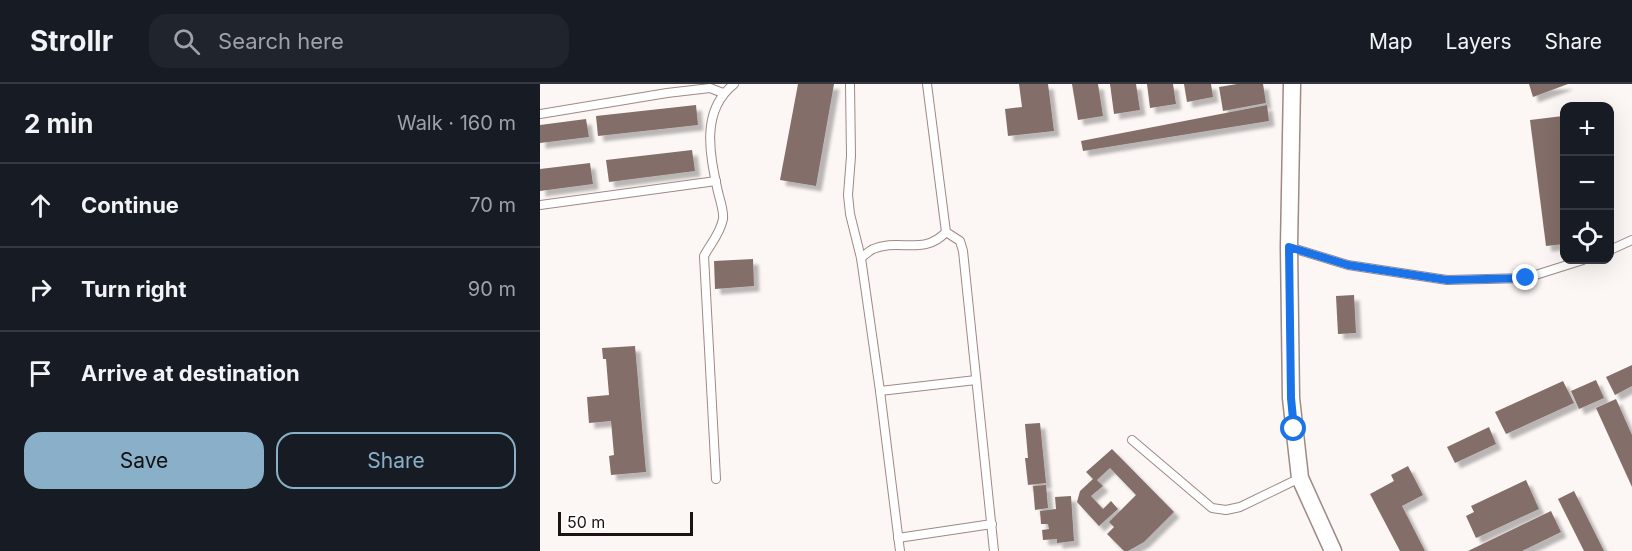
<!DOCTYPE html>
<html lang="en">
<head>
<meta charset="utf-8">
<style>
	:root { --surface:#171b24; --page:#20242c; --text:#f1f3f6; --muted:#9ea1a6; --line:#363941; --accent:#89b0c8 }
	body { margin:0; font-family:Inter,sans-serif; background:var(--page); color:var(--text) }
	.controls { position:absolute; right:18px; top:18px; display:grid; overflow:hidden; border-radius:12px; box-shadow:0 6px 24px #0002 }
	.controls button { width:54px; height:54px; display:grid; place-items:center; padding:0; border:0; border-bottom:2px solid var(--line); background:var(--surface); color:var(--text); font:30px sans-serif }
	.scale { position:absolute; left:18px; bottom:15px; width:135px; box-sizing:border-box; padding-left:6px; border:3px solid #1b1311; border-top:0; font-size:16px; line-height:21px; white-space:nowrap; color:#1b1311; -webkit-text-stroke:4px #fff; paint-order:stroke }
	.stop { position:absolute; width:18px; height:18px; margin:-14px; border:4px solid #1a73e8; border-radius:50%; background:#fff }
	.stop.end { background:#1a73e8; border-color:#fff; box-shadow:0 2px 6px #0008 }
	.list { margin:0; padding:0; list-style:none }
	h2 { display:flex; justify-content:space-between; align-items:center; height:78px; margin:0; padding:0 24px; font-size:26px }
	h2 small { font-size:20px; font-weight:400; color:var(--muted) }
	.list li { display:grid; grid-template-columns:39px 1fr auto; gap:18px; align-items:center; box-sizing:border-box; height:84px; padding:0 24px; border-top:2px solid var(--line) }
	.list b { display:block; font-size:22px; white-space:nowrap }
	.list em { font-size:20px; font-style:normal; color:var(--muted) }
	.actions { display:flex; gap:12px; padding:18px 24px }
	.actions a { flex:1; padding:14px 0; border:2px solid var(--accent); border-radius:18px; text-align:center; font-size:21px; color:var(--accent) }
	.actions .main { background:var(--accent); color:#111 }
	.icon { flex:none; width:33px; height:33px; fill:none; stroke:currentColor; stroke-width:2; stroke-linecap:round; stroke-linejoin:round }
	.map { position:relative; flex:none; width:1092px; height:467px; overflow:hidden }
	header { display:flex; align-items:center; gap:36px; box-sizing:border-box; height:84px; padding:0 30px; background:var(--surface); border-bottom:2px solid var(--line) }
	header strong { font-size:28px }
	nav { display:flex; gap:33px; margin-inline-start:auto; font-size:21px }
	.search { width:420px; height:54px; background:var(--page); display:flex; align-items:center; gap:15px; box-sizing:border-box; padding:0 21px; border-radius:18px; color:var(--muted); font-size:22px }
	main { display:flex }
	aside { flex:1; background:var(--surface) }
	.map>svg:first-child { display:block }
	.building { fill:#836e69; filter:url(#shadow) }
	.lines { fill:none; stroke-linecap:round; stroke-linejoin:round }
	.service-casing { stroke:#9e8984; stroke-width:10 }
	.minor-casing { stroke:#9e8984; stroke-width:19 }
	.service { stroke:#fff; stroke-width:8 }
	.minor { stroke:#fff; stroke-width:16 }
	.route { stroke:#1a73e8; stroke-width:8 }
</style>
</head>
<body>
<header>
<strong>Strollr</strong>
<div class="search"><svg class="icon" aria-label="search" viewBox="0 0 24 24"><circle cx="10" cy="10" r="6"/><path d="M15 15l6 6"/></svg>Search here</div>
<nav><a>Map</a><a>Layers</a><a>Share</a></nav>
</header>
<main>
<aside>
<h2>2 min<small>Walk · 160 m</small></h2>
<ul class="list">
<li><svg class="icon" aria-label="ahead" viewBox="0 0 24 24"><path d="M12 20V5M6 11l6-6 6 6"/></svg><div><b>Continue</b></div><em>70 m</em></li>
<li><svg class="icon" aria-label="right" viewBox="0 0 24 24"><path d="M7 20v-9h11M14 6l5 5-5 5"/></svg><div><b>Turn right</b></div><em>90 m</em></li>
<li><svg class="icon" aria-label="arrive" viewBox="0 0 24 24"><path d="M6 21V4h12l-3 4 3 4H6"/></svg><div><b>Arrive at destination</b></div></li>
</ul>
<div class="actions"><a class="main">Save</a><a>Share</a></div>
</aside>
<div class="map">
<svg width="1092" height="467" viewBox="0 0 1092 467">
	<defs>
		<filter id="shadow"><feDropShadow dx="5.5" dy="5.5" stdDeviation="1.5" flood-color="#0004"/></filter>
	</defs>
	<rect width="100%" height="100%" fill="#fcf7f5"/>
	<g class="building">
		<path d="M258,0H294L276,102L240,96Z"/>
		<path d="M479,0H508L514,47L468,52L465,25L482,23Z"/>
		<path d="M532,0H558L563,32L538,36Z"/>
		<path d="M570,0H596L600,26L574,30Z"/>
		<path d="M607,0H633L636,20L610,24Z"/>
		<path d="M644,0H671L673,13L647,18Z"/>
		<path d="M697,0H723L726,19L683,27L679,3Z"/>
		<path d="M989,0H1028L993,13Z"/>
		<path d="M156,21L158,41L58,52L56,32Z"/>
		<path d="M727,21L729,37L543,67L541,57Z"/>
		<path d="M1023,32L1024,47V160L1006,162L990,36Z"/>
		<path d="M46,35L49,53L0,59V41Z"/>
		<path d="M152,66L155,87L69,98L66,76Z"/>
		<path d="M50,79L53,100L0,107V85Z"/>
		<path d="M213,175L214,202L175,205L174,177Z"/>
		<path d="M814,211L816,249L798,250L796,212Z"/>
		<path d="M95,262L106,388L71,391L69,372L74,371L71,337L49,339L47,313L69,311L66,275H63L62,264Z"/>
		<path d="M1092,281V302L1075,311L1066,293Z"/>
		<path d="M1056,296L1064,314L1039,325L1031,307Z"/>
		<path d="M1023,297L1034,319L966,350L955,328Z"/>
		<path d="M1076,315L1092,351V403L1056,324Z"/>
		<path d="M500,339L506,399L488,401L485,374H488L485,340Z"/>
		<path d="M949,343L956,360L915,379L907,363Z"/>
		<path d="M572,365L634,428L604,458L588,467H584L567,450L574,443L569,438L596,411L570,384L557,396L563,402L551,412L563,425L571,417L578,425L559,442L537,418L540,407L553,395L546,388Z"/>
		<path d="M868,382L883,411L862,422L885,467H860L830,410L854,397L851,391Z"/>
		<path d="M986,396L999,425L936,454L926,432L934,428L931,422Z"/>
		<path d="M506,401L508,424L495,426L493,402Z"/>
		<path d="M1034,407L1064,467H1044L1018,415Z"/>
		<path d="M531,412L534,457L517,459V455L503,456L502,446L509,445L508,440H501L500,427L516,425L515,413Z"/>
		<path d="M1011,427L1021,448L982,467H928Z"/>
	</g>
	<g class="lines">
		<g class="service-casing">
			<g id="service">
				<path d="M310,0L311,72L308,111L310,130L321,174L340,307L360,467"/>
				<path d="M387,0L406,148L420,157L423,167L454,467"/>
				<path d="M0,30L127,9L170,4L183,9"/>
				<path d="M0,121L176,97"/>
				<path d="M749,163L808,181L907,196L986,194L1043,176"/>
				<path d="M1070,166L1092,156"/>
				<path d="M321,174C325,171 329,167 333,165C359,154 384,172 406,148"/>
				<path d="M340,307L436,296"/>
				<path d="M592,356L672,424L686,426L700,423L760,394"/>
				<path d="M176,395L164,172C171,159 180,150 183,135C184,127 180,116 178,108C170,71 160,27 194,0"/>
				<path d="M358,454L452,440"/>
			</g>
		</g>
		<g class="minor-casing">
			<path id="minor" d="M752,0L749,163L751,314L760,394L793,467"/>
		</g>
		<use href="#service" class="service"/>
		<use href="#minor" class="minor"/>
	</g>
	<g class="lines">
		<path class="route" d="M754,345L751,314L749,163L808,181L907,196L986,194"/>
	</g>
</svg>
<div class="controls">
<button>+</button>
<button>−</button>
<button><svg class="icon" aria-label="locate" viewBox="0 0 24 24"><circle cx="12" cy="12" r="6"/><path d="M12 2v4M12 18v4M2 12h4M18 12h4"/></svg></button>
</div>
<div class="scale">50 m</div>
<div class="stop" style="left:754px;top:345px"></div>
<div class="stop end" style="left:986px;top:194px"></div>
</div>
</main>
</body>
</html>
